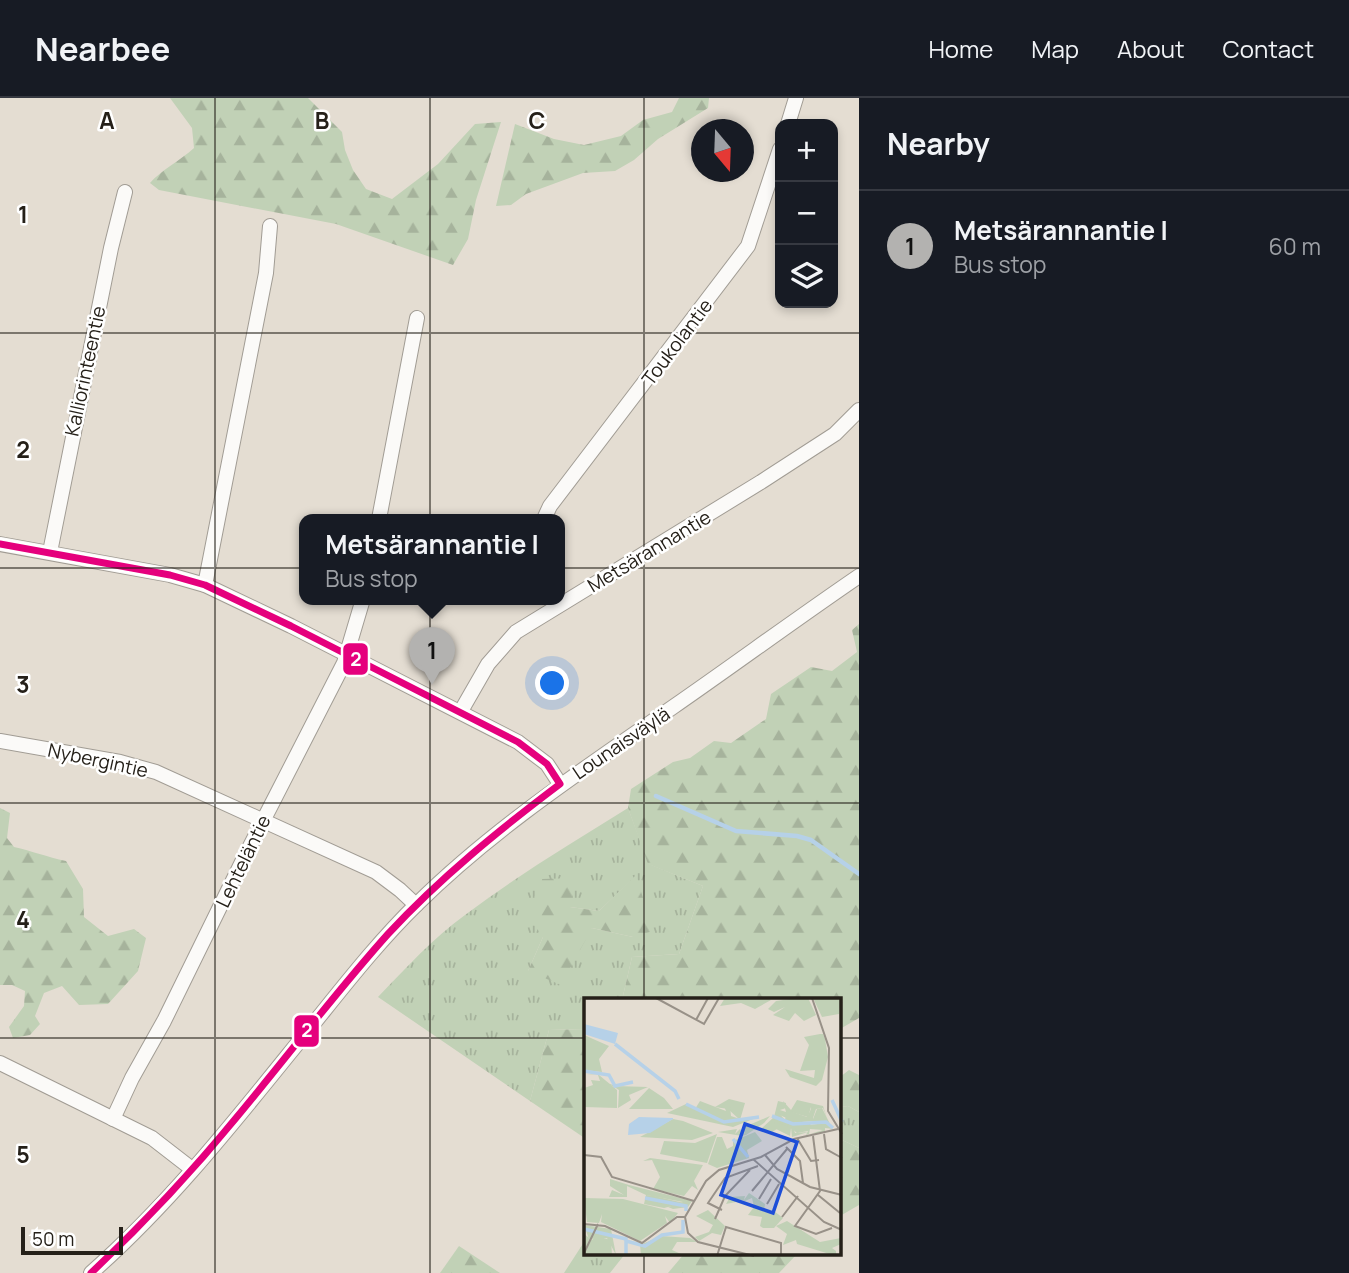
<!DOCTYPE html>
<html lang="en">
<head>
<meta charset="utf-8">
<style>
	:root { --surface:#171b24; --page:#242831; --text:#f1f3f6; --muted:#9ea1a6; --line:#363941; --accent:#b3b2b0 }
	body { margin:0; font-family:Manrope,sans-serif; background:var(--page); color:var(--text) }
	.controls { position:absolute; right:21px; top:21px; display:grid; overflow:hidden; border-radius:14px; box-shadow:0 4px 10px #0003 }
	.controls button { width:63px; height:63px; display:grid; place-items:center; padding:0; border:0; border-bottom:2px solid var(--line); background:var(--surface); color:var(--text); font:35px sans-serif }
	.compass { position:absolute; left:691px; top:21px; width:63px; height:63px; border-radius:50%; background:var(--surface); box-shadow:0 4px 10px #0003; rotate:161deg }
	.scale { position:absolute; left:21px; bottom:18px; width:102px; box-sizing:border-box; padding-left:7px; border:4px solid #252019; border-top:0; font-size:19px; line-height:24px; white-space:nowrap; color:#252019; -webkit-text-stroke:5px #fff; paint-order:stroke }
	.you { position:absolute; left:553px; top:586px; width:24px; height:24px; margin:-18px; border:5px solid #fff; border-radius:50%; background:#1a73e8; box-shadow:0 0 0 10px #1a73e833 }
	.badge { display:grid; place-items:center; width:46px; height:46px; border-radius:50%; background:var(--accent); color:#111; font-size:23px; font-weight:700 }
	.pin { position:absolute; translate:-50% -58px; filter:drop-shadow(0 2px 4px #0008) }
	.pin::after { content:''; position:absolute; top:37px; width:24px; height:21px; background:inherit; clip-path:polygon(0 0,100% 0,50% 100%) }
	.popup { position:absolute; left:299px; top:416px; width:266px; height:91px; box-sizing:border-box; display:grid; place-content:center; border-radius:14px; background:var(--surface); filter:drop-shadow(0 2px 5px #0005); font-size:23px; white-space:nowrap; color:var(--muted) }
	.popup b { font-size:26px; color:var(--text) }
	.popup::after { content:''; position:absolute; left:50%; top:100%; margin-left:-14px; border:14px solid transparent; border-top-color:var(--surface) }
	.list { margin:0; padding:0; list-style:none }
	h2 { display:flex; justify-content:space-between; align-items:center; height:91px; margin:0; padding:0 28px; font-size:30px }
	h2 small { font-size:23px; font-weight:400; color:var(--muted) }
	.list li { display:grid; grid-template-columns:46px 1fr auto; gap:21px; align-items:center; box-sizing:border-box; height:112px; padding:0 28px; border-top:2px solid var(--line) }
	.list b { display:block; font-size:26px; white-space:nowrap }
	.list p { margin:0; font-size:23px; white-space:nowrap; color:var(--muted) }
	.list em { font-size:23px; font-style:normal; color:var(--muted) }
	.icon { flex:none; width:38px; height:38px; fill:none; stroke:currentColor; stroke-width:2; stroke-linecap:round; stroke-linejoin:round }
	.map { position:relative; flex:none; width:859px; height:1175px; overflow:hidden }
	header { display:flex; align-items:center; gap:42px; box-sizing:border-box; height:98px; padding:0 35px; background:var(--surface); border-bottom:2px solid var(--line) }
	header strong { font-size:33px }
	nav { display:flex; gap:38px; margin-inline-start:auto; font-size:24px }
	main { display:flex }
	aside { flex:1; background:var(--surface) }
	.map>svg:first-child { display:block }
	.grass { fill:url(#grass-tufts); fill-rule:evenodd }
	.forest { fill:url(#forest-firs) }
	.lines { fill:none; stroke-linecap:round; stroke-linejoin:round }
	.stream { stroke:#b6d1e8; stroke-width:4.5 }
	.minor-casing { stroke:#a19c94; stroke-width:16 }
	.minor { stroke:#fbfaf8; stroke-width:14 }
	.bus-1-casing { stroke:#fff; stroke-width:12 }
	.bus-1 { stroke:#e5007d; stroke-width:7 }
	.grid { fill:none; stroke:#252019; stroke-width:2; stroke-opacity:0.55 }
	.labels { text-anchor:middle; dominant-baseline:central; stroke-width:5; stroke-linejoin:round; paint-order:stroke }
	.street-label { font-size:19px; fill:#252019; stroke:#fff }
	.inset-river { fill:none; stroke:#b6d1e8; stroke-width:3.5 }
	.inset-road { fill:none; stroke:#989188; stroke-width:2 }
	.view { fill:#1d4ed8; fill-opacity:0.15; stroke:#1d4ed8; stroke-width:3.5 }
	.inset-edge { fill:none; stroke:#252019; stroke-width:3.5 }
	.grid-label { font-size:23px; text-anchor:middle; font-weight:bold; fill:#252019; stroke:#fff; stroke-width:5; stroke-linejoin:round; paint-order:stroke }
	.line-badge { stroke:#fff; stroke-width:2.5 }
	.badge-label { font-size:19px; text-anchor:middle; font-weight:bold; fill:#fff }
</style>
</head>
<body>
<header>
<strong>Nearbee</strong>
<nav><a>Home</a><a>Map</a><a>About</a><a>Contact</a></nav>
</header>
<main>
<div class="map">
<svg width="859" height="1175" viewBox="0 0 859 1175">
	<defs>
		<pattern id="grass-tufts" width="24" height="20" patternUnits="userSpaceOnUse" patternTransform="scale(1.75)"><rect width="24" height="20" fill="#c1d1b6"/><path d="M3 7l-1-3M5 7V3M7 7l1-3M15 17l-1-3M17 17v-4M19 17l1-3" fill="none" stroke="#a6b39c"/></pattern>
		<pattern id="forest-firs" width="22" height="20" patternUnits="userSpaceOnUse" patternTransform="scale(1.75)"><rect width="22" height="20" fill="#c1d1b6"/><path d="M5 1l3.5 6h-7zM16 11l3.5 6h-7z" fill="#a6b39c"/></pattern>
	</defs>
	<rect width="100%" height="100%" fill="#e4ddd2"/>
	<g class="grass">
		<path d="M628,710L649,766L703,788L679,856L632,859L622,902H586V931L549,932L530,1003L378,899C406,870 433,840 465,817C517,778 573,744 628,710ZM636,778L633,839L592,830L528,873L543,839L570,809L599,813Z"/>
		<path d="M848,1008L859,1014V1050L840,1041V1009Z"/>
		<path d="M586,1141V1156H625L610,1175H564Z"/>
	</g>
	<g class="forest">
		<path d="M170,0H308L342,34L345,52L353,72L366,91L392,101L438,66L475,26L501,24L476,102L468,141L453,167L336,126L159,92L150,85C160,73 181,62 194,50L192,30Z"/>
		<path d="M679,0H709L708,10L658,41L634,62L615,73L583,75L526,96L511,107L496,108L515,26L554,41L584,47L621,38L643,22L672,14Z"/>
		<path d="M859,526V920L840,931V902H622L632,859L679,856L703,788L648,766L628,710L631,691L673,664L690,660L714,643L731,645L766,621L771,596L811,569L832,573L857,554L852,532Z"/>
		<path d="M0,710L10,715L7,740L14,749C32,753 47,759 66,763L83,791L84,819L108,838L134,831L146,840L138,873L108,906L79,907L62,888L44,895L35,918L40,926L30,937L13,940L9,929L24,908L25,893L12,887H0Z"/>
		<path d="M636,777L653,833L633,839L592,830L561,887L528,873L543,839L527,817L542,781L576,780L570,809L599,813Z"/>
		<path d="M586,931V1041L530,1003L549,932Z"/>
		<path d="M849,972L859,977V1014L848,1008L840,1009V979Z"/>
		<path d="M840,1041L859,1050V1107L840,1118Z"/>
		<path d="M459,1148L500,1175H440Z"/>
		<path d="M684,1156H797L779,1175H668Z"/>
	</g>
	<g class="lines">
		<path class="stream" d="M656,698L736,733L797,738L811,742L859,776"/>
		<g class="minor-casing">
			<g id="minor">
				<path d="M788,26L796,0"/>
				<path d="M379,421L417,220"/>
				<path d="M544,421L550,408L748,148L780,51"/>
				<path d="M0,446L170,477L205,487L291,528L518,644L547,666L560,686"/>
				<path d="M50,454L111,150L125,94"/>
				<path d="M205,487L266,175L270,128"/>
				<path d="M461,613L488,566L516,534L761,384L835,336L859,312"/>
				<path d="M0,643L120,664L156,674L376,774L400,792L416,807"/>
				<path d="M0,965L152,1040L192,1071"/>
				<path d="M113,1021L132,980L164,923L242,764L344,565L363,501"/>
				<path d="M91,1175C173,1103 241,1015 310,930C344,888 378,844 417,806C494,730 584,671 673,609C735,566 796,521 859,478"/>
			</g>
		</g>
		<use href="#minor" class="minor"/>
		<g class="bus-1-casing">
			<path id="bus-1" d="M0,446L170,477L205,487L291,528L518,644L547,666L560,686C499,732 440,780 388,836C335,895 287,959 236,1020C191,1075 143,1126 91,1175"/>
		</g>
		<use href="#bus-1" class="bus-1"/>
	</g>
	<path class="grid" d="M215,0V1175M430,0V1175M644,0V902M0,235H859M0,470H859M0,705H859M0,940H586M840,940H859M644,1156V1175"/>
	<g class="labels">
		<g class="street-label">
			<text transform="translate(677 244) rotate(-53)">Toukolantie</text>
			<text transform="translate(85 273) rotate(-78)">Kalliorinteentie</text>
			<text transform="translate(649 453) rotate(-31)">Metsärannantie</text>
			<text transform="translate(621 645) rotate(-34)">Lounaisväylä</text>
			<text transform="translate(98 662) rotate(12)">Nybergintie</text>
			<text transform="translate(243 763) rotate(-64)">Lehteläntie</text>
		</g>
	</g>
	<g transform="translate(584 900)">
		<rect width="257" height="257" fill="#e4ddd2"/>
		<path d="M3,76H7L15,77L33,92V110L0,109V90L9,87L7,82L16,83L14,77ZM24,85L31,88L64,89L45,97L47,102L34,110L35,92ZM65,90L80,100L89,111H45ZM145,101L161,105L156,122L144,111L131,109ZM213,102L239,108L243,120L239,110L232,111L228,123L227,109L224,119L203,113L205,121L193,116V111L202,114L199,103L207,112ZM196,123L208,129L242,125L249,131L241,130V134L226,136L239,132L226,131L225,136L222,137L224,133L213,135L207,130L206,138L190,130V124ZM62,197L70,198L100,205L80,210L60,206ZM0,227L27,231L32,257L23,240L5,241Z" fill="#c1d1b6"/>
		<path d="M141,0H183L187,2L171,11L157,5L136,8ZM200,0H224L232,17L220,23L211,15L205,23L189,17L201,9L190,14L184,11L192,3L206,1ZM236,36H239L241,41L244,59L238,82L232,88L206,79L201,71L230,80L231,72L216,73L225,47L220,39ZM0,37L25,48L15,61L18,74L0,72ZM116,103L142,113L140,108H146L147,118L159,122L174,119L149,129L83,115L102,106L111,111ZM194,103L202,105V110L193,113L201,122L203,112L223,119L228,109L229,121L233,111L238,110L246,126L229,123L207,125H227L226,129H209L211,135L224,134L208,139L207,129L190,124L193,131L185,136L178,130L190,119ZM186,118L180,125L162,137L158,138L134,134L153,131L151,136L156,131L161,136L158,130ZM89,121L99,123L129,135L108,142L56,139ZM171,134L178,143L163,152L165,160L133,170L124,166L133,139H138L143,151L149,148V143ZM133,136L123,165L76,156L80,143L111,145ZM66,160L119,167L110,183L114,192L108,188L100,198L69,191L76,179L68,162L59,163ZM26,181L45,187L108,203L104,209L89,211L84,209L99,204L62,197L43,188V199H25L28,192L40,197L26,188ZM165,195L181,206L180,214L190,213L199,220L190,230H179L176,228L178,219L164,217L170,209L168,200L161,203L149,200L152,204L142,206L146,199L161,198L160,202ZM0,200L39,201L94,215L86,225L81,218L83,225L56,243L17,224L18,216L15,225L3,224ZM124,212L141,228L137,237L128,235L115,243L111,239L125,234L129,227L112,218ZM203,223L236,244L257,240V246L248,250L252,253V258L213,246L212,242L199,247L203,236L192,228ZM0,236L8,242L12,238L27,242L28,257H2ZM77,238L106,240L113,244H93L88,252L97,256L57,257L56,247Z" fill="#c1d1b6"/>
		<path d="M229,0H257L255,16L238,19Z" fill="#c1d1b6"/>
		<path d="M0,26L34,35L31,46L0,36ZM55,119L89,120V121L66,135L44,137L45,126Z" fill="#b6d1e8"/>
		<path class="inset-river" d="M31,46L91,93L95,101M0,73L25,77L31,88L49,84M248,102L258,124M102,106L140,124L175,119M188,118L209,126L242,124L249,130M149,141L164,159M61,200L102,208V213M0,231L42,241V258M42,243L61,248L78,237L99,234V222"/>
		<path class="inset-road" d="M72,0L120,26L135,0M228,0L245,50L244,113L258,136M112,22L124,0M240,136L242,151L258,160M229,138L236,193L211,228L232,236L248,230M213,140L227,163L235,162M202,149L216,163L219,185M0,157L17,159L28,179L110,203M181,157L193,171L226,189L258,197M169,161L240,224L258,232M168,193L203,151M234,197L256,215M175,201L187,181M183,206L195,186M138,212L124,205L141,180L174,168M198,219L214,198M131,221L141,198L166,172M0,226L21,228L58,245L93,219H101M0,255L14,226M133,258L142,229L197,245V258M170,258L114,244L104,235L101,219L122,183L135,172L177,159L210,141L254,131"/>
		<path class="view" d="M161,126L213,144L189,215L137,197Z"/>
		<rect width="257" height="257" class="inset-edge"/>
	</g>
	<g class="grid-label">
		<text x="107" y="31">A</text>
		<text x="322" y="31">B</text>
		<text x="537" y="31">C</text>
		<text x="23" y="125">1</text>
		<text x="23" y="360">2</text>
		<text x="23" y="595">3</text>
		<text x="23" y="830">4</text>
		<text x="23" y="1065">5</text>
	</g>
	<g class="line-badge">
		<rect x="342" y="544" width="27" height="34" rx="7" fill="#e5007d"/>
		<rect x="293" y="916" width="27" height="34" rx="7" fill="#e5007d"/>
	</g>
	<g class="badge-label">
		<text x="356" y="568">2</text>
		<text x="307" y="939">2</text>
	</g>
</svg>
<div class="controls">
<button>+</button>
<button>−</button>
<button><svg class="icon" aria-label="layers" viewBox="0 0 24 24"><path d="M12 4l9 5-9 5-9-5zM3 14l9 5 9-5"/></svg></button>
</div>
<svg class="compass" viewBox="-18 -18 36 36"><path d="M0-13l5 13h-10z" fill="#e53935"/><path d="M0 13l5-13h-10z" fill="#9ea1a6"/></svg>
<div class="scale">50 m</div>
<div class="you"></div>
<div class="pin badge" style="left:432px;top:587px">1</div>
<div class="popup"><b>Metsärannantie I</b>Bus stop</div>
</div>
<aside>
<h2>Nearby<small></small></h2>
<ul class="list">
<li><span class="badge">1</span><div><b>Metsärannantie I</b><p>Bus stop</p></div><em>60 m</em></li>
</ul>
</aside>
</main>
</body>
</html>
